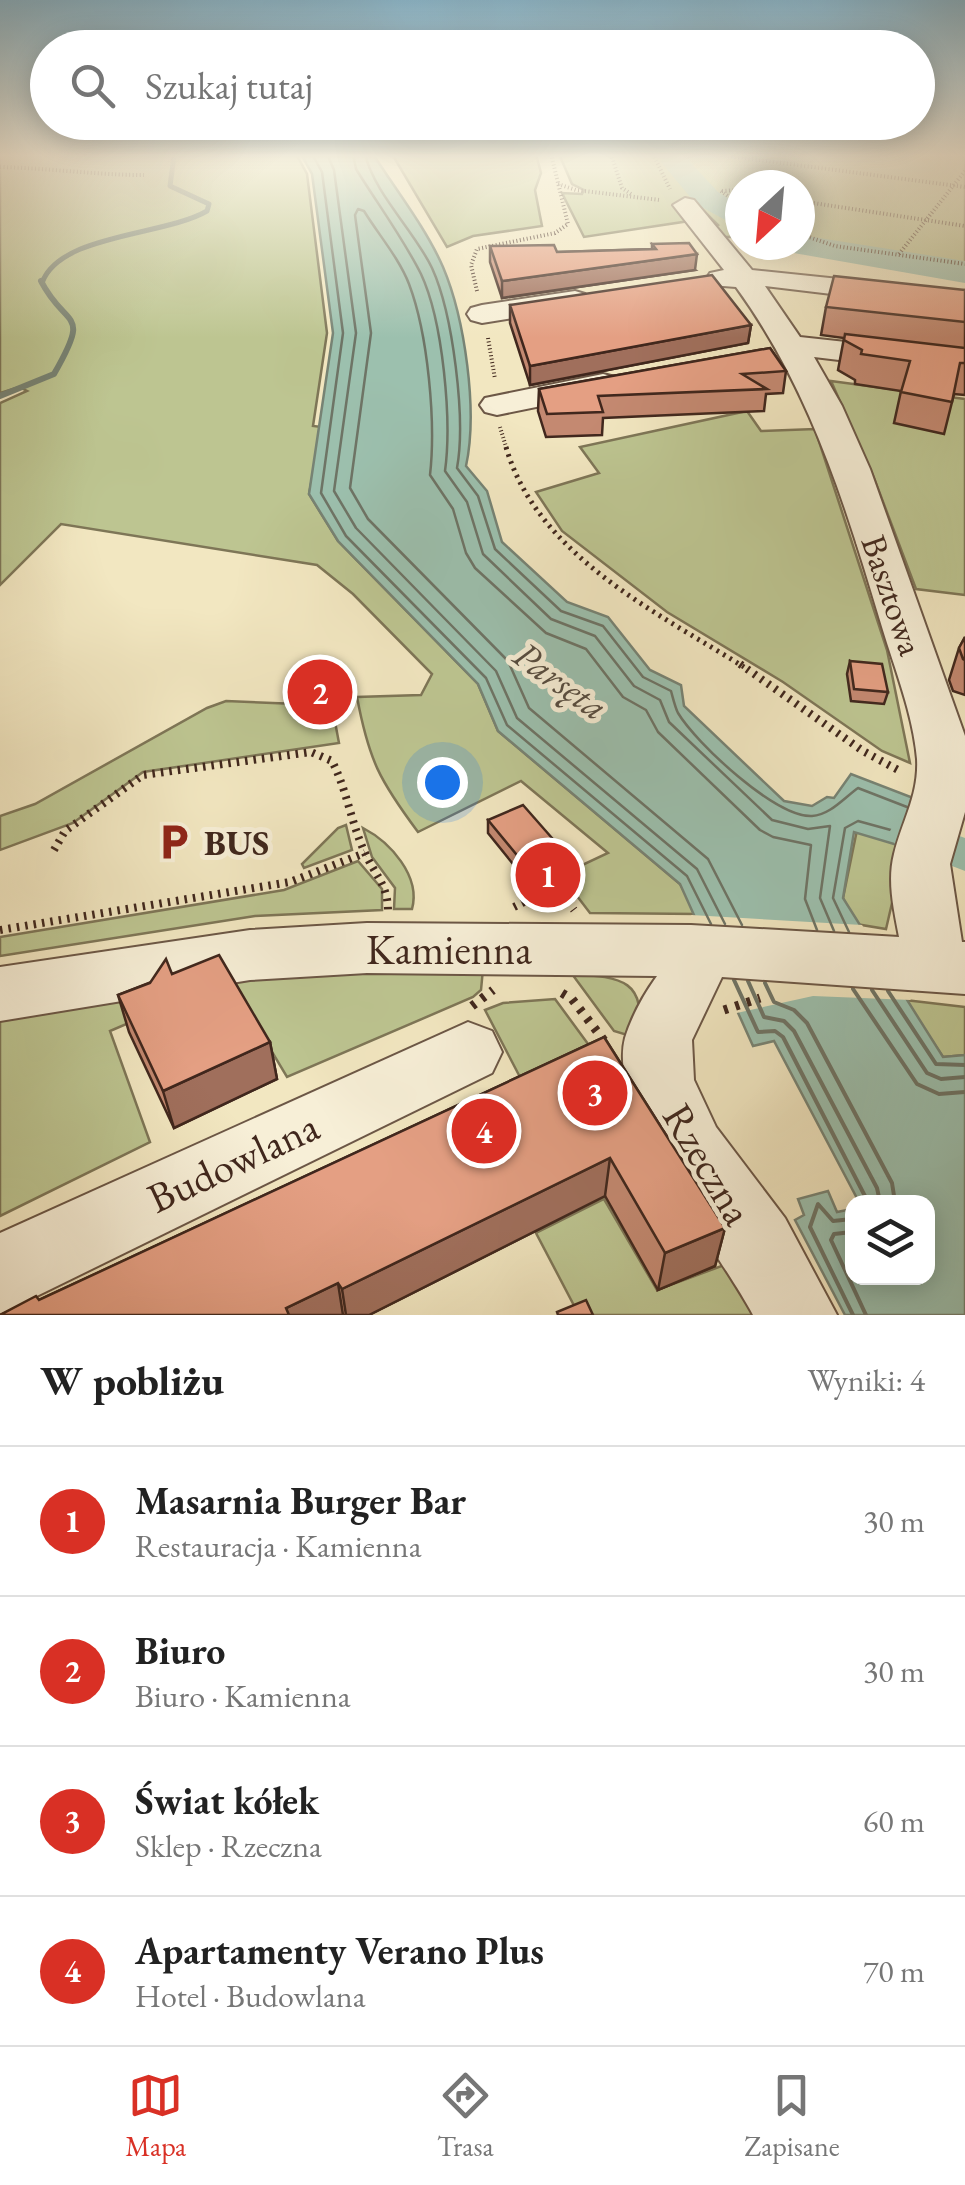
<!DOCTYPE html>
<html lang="pl">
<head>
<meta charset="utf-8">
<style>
	:root { --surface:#fff; --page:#f2f2f2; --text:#222; --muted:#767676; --line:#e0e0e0; --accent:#d93025 }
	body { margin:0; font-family:"EB Garamond",serif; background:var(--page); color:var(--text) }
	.controls { position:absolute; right:30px; bottom:30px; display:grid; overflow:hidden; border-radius:20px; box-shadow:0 5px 25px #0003 }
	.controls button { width:90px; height:90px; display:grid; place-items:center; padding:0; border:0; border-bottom:2px solid var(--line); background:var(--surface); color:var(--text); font:50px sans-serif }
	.compass { position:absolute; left:725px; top:170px; width:90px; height:90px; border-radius:50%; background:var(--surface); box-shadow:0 5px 25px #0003; rotate:206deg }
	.you { position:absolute; left:442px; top:782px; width:35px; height:35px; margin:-25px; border:8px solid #fff; border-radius:50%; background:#1a73e8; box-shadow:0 0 0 15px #1a73e833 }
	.badge { display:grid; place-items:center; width:65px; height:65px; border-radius:50%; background:var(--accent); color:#fff; font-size:32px; font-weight:700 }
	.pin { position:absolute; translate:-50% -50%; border:5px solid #fff; box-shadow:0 2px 10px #0006 }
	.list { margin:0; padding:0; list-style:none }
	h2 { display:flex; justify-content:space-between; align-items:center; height:130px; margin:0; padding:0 40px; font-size:42px }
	h2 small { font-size:32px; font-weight:400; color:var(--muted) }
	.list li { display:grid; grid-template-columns:65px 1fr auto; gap:30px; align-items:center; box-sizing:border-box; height:150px; padding:0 40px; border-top:2px solid var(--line) }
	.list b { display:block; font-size:38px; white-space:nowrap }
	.list p { margin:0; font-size:32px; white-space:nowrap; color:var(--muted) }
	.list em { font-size:32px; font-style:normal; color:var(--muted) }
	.icon { flex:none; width:55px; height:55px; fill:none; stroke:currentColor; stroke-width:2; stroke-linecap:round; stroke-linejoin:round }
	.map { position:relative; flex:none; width:965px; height:1315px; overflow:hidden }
	.search { position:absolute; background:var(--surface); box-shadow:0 5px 25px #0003; left:30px; right:30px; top:30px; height:110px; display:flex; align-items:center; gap:25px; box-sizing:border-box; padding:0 35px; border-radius:55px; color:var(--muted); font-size:38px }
	.sheet { height:730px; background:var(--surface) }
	nav { display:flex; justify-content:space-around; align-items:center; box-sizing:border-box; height:140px; border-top:2px solid var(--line); background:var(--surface); font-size:28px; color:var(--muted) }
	nav a { display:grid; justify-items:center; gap:5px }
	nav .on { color:var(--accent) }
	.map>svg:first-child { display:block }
	.green { fill:#bdc591; stroke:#7e7657; stroke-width:2.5 }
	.water { fill:#9cc0ae; stroke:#778374; stroke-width:2.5 }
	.pier { fill:#f2e7c1 }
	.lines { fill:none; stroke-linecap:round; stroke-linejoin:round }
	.shore-far1 { stroke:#6e7466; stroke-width:2.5 }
	.shore { stroke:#6e7466; stroke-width:4 }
	.stream-far1 { stroke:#778374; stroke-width:5 }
	.stream { stroke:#778374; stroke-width:6 }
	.canal { fill:#9cc0ae; fill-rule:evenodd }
	.river { fill:#9cc0ae; fill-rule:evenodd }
	.minor-casing { stroke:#6c5746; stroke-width:4 }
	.path-far3 { stroke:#40271d; stroke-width:4; stroke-dasharray:1 2.5; stroke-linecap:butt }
	.path-far2 { stroke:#40271d; stroke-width:5; stroke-dasharray:2.5 5; stroke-linecap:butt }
	.path-far1 { stroke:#40271d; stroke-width:8; stroke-dasharray:2.5 6; stroke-linecap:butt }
	.path { stroke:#40271d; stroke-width:9; stroke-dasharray:4 8; stroke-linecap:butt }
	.minor { fill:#f7efd7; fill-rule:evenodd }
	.wall { fill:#c48971; stroke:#40271d; stroke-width:2.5 }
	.shaded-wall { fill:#a06f5c; stroke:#40271d; stroke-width:2.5 }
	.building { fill:#e49f83; stroke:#40271d; stroke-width:2.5 }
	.labels { text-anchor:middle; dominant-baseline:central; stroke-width:10; stroke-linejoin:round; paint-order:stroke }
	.street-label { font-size:35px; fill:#40271d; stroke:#f7efd7 }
	.poi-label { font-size:35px; font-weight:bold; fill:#40271d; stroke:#f7efd7; text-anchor:start }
	.water-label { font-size:38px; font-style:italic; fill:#574d41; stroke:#f7efd7 }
	.near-street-label { font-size:42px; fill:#40271d; stroke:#f7efd7 }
</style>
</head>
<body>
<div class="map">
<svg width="965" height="1315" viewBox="0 0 965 1315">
	<rect width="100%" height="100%" fill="#f2e7c1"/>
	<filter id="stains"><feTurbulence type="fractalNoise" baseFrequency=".002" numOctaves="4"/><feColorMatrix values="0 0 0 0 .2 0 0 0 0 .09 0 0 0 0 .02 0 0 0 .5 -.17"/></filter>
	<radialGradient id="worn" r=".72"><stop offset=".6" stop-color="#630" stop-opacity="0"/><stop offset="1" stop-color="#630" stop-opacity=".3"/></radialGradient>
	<g class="green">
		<path d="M0,154H296L307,174L327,333L313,426L322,427L309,494L338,541L478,684L498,731L680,884L697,914L590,913L561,875L608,853L521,781L418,832C380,781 369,761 357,697L421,695L432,674L353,594L317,565L61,524L0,585V403L27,391L19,387L0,393Z"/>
		<path d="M392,154H536L541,173L535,190L542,226L473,236L447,247Z"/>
		<path d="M559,154H965V276L775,245H800V185H740V237H723L713,228L718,225L698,205L677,207L689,221L584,237L562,193L582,194L584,190L572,184Z"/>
		<path d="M831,381L965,399V595L916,589L874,478Z"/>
		<path d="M747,411L761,431L815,429L887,650L910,763L882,751L783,682L667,612L562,531L536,492L599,473L580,447Z"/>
		<path d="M226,701L297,704L298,710L332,706L339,743L143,772L73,823L0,850V816L35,804L207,708Z"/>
		<path d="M346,825L352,850L304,868L302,864L338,828Z"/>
		<path d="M363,828C390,842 421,876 412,909H394L395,888L372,857Z"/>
		<path d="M857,830L905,847L886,929L856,924L843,898Z"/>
		<path d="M358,861L382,889V910L255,916L0,956V937L284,890Z"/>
		<path d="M483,969L481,990L473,997L287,1077L229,980L110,1031L150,1142L0,1216V1015L246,975Z"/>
		<path d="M572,974C622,977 648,980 637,1038L614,1031Z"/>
		<path d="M555,999L591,1048L521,1079L485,1010L503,1003Z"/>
		<path d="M905,1000L965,1007V1055L943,1057Z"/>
		<path d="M604,1199L657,1290L735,1261L772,1315H579L536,1233Z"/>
	</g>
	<path class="water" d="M301,154H373C396,190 426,228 443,267C465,319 478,411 466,466L487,491L502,542L567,602L608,617L650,670L681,685L684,706L784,801L812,806L827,797L834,798L851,774L921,801L904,847L854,832L843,898L943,1057L965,1055V1315H845L795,1220L804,1215L798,1199L828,1191L837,1212L852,1209V1278H928V1202H859L774,1041L753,1046L680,884L498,731L478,684L338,541L309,494L333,333L312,174Z"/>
	<path class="pier" d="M691,915L862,925L911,1000L813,996L732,1014Z"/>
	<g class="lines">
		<g class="shore-far1">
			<path d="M312,154L322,172L343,333L321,493L346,536L486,678L507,725L687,876L711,924"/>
			<path d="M327,154L334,170L356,333L334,491L356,528L496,671L517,718L697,869L725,924"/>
			<path d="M353,154L356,169C377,203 403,238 421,274C443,321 452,420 445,471L467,502L483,554L551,619L595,636L634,686L660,700L669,722L772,820L808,829L830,826L820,898L834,931"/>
			<path d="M365,154C375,195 414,230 432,268C453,314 466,419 457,468L478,496L495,549L561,611L603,626L643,677L671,691C673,698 675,707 678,713C696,743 776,818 812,816C830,815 844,798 858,788L907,807"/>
			<path d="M742,925L708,859L529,708L508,661L368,519L350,488L371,333L355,215L358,209L364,211C378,234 399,258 409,284C428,334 436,422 430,475L453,509L466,553L475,568L546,633L586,649L623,697L646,710L658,732L760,830L773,837L811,845L805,899L817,930"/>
			<path d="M849,932L833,898L845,828L858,821L898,832"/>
		</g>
		<g class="shore">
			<path d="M734,980L758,1032L775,1031L783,1037L868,1202"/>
			<path d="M748,981L764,1017L784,1021L794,1031L877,1188L880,1202"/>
			<path d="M765,983L774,1002L794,1010L807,1023L892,1183L895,1202"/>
			<path d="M853,989L917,1084L939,1094L965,1092"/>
			<path d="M872,990L927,1073L941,1079L965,1077"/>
			<path d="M888,991L936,1064L965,1065"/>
			<path d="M852,1219L833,1221L818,1204L810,1227L853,1315"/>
			<path d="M852,1232L834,1234L831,1240L866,1315"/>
		</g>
		<path class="stream-far1" d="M42,283C59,234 164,236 207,211L209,204L170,186L174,156L171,154"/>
		<path class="stream" d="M0,396L54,374C92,308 66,330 41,281"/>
		<path class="canal" d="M910,818L965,838V871L895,844L889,833L895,822Z"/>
		<g class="river">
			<path d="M664,154H692L689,161L718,192L740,205V228L696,204L661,162Z"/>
			<path d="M800,235L965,261V283L788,252L783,245H800Z"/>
		</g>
		<g class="minor-casing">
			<g id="minor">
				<path d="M685,198L694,200L752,270L965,292V310L765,286L800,337L965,355V375L814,357L842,406L870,469L965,736V812L950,864L962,942H965V994L722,977L692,1040L694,1080L716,1127L785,1218L837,1315H753C718,1249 606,1112 625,1038C631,1018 644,994 657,976L367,973L250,980L0,1021V967L250,930L367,923L691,925L899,937C894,911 887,881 894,854C902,821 919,795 917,759C913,714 895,670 882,627C846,507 811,390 736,287L710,285L706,279L710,273L724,270L673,205Z"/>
				<path d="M575,291L585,294L590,300L585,306L482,323L471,320L467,314L471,308L482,305Z"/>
				<path d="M603,374L615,377L620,384L615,391L497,415L485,412L480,405L485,398Z"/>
				<path d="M468,1022L492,1031L502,1052L492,1073L0,1314V1233Z"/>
			</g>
		</g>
		<g class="path-far3">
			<path d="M611,154L622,188L631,194"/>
			<path d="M653,154L670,189"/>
			<path d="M714,154L965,187"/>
			<path d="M949,154L965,156"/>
			<path d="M0,167C49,168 95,175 144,175"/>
			<path d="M558,184L576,190L660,200"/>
			<path d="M721,191L740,205"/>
			<path d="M722,191L740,190"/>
			<path d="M800,201L965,226"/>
			<path d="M800,234L835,246L965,264"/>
			<path d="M899,254L965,171"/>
			<path d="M477,291L471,265L477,249L555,233L568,224L551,154"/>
			<path d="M488,338L495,379"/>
			<path d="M500,427L507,450"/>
		</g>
		<path class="path-far2" d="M506,447C537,555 656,612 744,667"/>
		<g class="path-far1">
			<path d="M740,664L863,751L900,771"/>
			<path d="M54,850L65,831L143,775L311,752L332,761C347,790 351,823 365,853C375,875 388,885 388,911"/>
			<path d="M548,875L574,910"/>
			<path d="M514,907L556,886"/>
			<path d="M0,930L290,882L365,853"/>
		</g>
		<g class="path">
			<path d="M562,993L572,999L606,1043"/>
			<path d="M472,1006L493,990"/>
			<path d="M724,1010L760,998"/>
		</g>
		<use href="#minor" class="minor"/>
	</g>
	<g class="wall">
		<path d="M652,244L695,270L502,298L490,262V246L557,252L652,249Z"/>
		<path d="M965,290V395L954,394L944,434L894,423L901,391L855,384V380L838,370L844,338L821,335L826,307Z"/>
		<path d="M510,305L751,325L748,343L530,385L510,323Z"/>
		<path d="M770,348L786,371L783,393L766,394L764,411L603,418L602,435L546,437L538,411L539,389Z"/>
		<path d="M965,637V695L953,691L949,680L959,648Z"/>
		<path d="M850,661L888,692L884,704L851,701L847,674Z"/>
		<path d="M488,820L566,854L565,867L529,884L488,833Z"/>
		<path d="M172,974L270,1042L277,1079L174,1128L129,1032L118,995Z"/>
		<path d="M604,1037L725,1228L715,1266L658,1290L605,1196L369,1315H0L39,1300Z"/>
	</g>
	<g class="shaded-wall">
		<path d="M697,254L695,270L502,298V281Z"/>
		<path d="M751,325L748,343L530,385V366Z"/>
		<path d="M566,854L565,867L529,884L530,871Z"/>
		<path d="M270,1042L277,1079L174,1128L163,1091Z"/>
		<path d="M610,1158L605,1196L369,1315H346L342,1289Z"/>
		<path d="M725,1228L715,1266L658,1290L665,1253Z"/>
		<path d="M338,1283L343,1315H288L286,1308Z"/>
	</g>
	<g class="building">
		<path d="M689,243L697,254L502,281L490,246L554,245L557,252L656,249L652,244Z"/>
		<path d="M712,275L751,325L530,366L510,305Z"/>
		<path d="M834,276L965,290V322L826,307Z"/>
		<path d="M845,334L965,348V363H960L952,402L901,392L910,361L861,354L862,350L844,340Z"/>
		<path d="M770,348L786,371L742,374L767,389L598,396L603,412L547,414L539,389Z"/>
		<path d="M965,637V660L963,659L959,648Z"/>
		<path d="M850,661L882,664L888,692L854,689Z"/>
		<path d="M523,805L566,854L530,871L488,820Z"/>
		<path d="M219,955L270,1042L163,1091L118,995L150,983L166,959L172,974Z"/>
		<path d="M604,1037L725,1228L665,1253L610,1158L342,1289L338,1283L286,1308L289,1315H0L36,1296L39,1300Z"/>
		<path d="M586,1300L593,1315H558L557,1312Z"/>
	</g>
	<linearGradient id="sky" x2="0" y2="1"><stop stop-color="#89b9d1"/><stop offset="0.46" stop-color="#f9f4e3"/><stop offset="1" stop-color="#f9f4e3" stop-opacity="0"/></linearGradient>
	<rect width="965" height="338" fill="url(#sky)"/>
	<defs>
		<g id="parking-bare" transform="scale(3)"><path d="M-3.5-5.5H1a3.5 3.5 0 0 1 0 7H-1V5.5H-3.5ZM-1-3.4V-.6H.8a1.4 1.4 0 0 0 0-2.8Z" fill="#8f2418" stroke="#f7efd7" stroke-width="2.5" paint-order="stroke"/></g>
	</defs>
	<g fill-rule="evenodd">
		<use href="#parking-bare" x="174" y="842"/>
	</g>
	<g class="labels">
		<g class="street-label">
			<text transform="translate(893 595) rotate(71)">Basztowa</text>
		</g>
		<g class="poi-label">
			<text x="204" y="842">BUS</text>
		</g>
		<g class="water-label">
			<text transform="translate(561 680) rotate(36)">Parsęta</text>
		</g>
		<g class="near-street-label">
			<text x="449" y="949">Kamienna</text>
			<text transform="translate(233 1162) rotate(-25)">Budowlana</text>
			<text transform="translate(708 1164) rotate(59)">Rzeczna</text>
		</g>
	</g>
	<rect width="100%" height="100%" filter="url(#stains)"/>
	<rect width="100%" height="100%" fill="url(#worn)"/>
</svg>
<div class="controls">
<button><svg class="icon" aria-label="layers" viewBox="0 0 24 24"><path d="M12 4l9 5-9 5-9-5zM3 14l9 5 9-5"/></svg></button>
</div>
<svg class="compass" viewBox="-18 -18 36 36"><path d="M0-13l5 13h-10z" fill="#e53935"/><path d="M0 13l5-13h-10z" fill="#767676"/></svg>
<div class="you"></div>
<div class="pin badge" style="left:548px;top:875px">1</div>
<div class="pin badge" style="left:320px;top:692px">2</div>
<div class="pin badge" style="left:595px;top:1093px">3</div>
<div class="pin badge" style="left:484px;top:1131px">4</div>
<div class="search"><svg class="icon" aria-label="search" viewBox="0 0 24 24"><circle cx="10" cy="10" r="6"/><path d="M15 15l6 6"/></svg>Szukaj tutaj</div>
</div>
<section class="sheet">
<h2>W pobliżu<small>Wyniki: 4</small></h2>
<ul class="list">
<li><span class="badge">1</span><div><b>Masarnia Burger Bar</b><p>Restauracja · Kamienna</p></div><em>30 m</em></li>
<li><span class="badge">2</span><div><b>Biuro</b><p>Biuro · Kamienna</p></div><em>30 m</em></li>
<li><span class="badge">3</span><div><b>Świat kółek</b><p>Sklep · Rzeczna</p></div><em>60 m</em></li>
<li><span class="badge">4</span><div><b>Apartamenty Verano Plus</b><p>Hotel · Budowlana</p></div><em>70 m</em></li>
</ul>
</section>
<nav>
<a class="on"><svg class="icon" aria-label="map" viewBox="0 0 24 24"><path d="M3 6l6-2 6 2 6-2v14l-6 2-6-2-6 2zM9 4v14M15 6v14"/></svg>Mapa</a>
<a><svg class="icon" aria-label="directions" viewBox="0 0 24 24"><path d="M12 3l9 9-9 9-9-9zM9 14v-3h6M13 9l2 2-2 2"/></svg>Trasa</a>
<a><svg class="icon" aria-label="saved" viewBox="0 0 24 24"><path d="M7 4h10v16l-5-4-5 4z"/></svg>Zapisane</a>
</nav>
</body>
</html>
